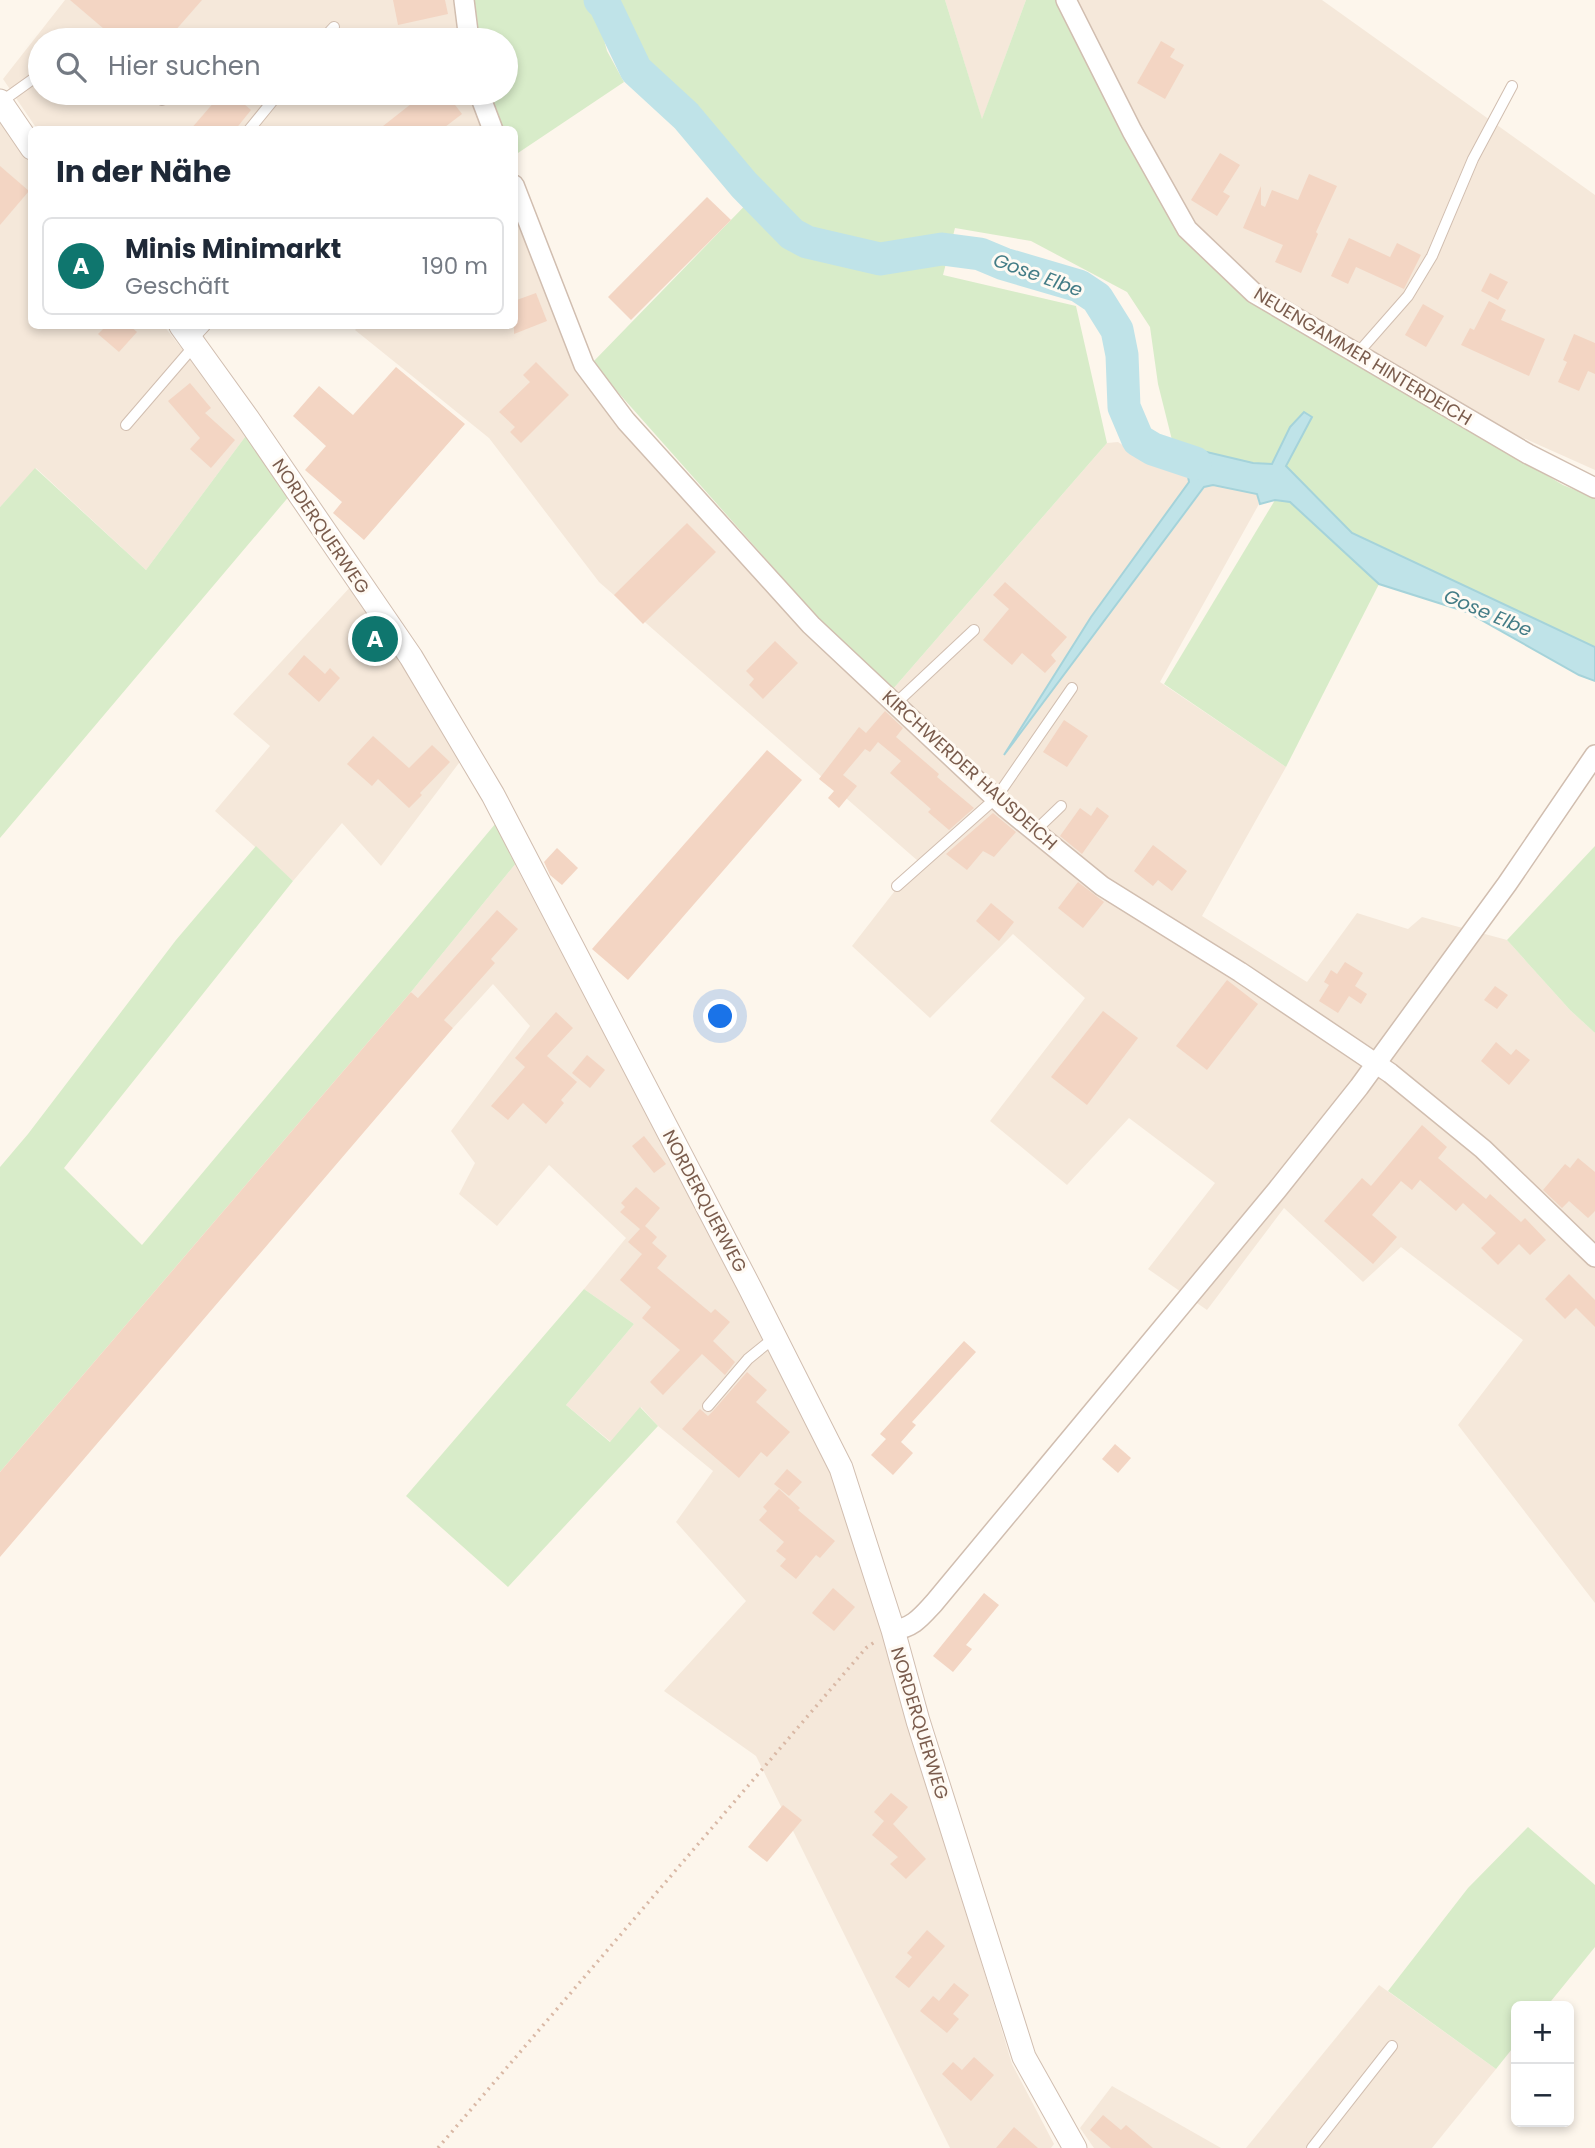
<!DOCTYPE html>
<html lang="de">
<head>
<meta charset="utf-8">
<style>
	:root { --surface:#fff; --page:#f2f2f3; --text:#1f2937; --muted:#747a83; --line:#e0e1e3; --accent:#0f766e }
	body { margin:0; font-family:Poppins,sans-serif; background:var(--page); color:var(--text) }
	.controls { position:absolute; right:21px; bottom:21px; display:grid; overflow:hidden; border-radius:10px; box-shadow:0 4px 10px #0003 }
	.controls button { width:63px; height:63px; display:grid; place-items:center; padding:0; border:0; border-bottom:2px solid var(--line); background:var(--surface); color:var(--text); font:35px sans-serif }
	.you { position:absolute; left:721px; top:1017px; width:24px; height:24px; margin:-18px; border:5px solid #fff; border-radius:50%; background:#1a73e8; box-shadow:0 0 0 10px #1a73e833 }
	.badge { display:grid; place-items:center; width:46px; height:46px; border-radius:50%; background:var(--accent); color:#fff; font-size:23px; font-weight:700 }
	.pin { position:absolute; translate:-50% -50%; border:4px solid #fff; box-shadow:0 2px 7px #0006 }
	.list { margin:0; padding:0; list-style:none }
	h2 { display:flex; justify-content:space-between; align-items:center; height:91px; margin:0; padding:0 28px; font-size:30px }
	h2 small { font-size:23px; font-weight:400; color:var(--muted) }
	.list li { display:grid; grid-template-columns:46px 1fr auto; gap:21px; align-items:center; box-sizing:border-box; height:98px; margin:0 14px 14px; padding:0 14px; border:2px solid var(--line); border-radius:10px }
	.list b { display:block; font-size:26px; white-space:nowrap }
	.list p { margin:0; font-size:23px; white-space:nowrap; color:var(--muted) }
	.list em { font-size:23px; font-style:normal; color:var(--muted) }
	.icon { flex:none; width:38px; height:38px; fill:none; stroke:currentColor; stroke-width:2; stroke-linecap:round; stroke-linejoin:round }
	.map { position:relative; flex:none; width:1595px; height:2148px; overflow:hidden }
	.search { position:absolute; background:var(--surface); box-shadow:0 4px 10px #0003; left:28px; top:28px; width:490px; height:77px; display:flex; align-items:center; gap:18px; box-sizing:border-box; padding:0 24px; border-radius:38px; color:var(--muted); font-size:26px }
	.panel { position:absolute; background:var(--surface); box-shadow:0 4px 10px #0003; left:28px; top:126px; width:490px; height:203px; border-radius:10px }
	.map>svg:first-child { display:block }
	.residential { fill:#f5e8da }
	.green { fill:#d8ecc9 }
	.water { fill:#bfe3e8; stroke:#a5d3da; stroke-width:2 }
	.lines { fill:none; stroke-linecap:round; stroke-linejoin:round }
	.river { stroke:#bfe3e8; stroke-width:33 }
	.building { fill:#f3d5c3 }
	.service-casing { stroke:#d1beb0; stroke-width:12 }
	.minor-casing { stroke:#d1beb0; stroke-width:22 }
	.tertiary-casing { stroke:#d1beb0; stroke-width:25 }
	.path { stroke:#d9b8a5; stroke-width:3.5; stroke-dasharray:2 5; stroke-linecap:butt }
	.service { stroke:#fff; stroke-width:10 }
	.minor { stroke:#fff; stroke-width:19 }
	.tertiary { stroke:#fff; stroke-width:23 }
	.labels { text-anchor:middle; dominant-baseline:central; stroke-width:6; stroke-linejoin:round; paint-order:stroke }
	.street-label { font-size:18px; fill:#7a5c4d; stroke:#fffaf3 }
	.water-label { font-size:19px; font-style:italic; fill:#437c86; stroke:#fffaf3 }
</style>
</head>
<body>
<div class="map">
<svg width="1595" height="2148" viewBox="0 0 1595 2148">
	<rect width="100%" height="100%" fill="#fdf6ec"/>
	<g class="residential">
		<path d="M65,0H457L461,40H40V93H471L485,129H37L3,79Z"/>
		<path d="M945,0H1026L982,120Z"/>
		<path d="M1072,0H1322L1595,195V470L1481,419L1260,291L1191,220L1138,133Z"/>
		<path d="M0,107L31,154L32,326H164L248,433L146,570L36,468L0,507Z"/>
		<path d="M515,205L579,371L678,487L893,689L1107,443L1118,442L1136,454L1180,470L1188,476L1189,482L1091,617L1011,746L1205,487L1213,485L1257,494L1259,504L1160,682L1286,767L1202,916L1307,982L1357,913L1408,929L1422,917L1507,940L1570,1010L1595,1033V1603L1458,1425L1523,1340L1401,1247L1363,1282L1284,1208L1207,1310L1148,1269L1215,1183L1129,1118L1067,1185L990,1121L1085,998L1013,934L930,1018L852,946L918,861L599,582L489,438L355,330L359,326H514Z"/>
		<path d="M353,584L462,759L381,866L342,823L293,881L215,811L270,746L233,714Z"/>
		<path d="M517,862L834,1474L1012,2064L1054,2144L1051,2148H950L756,1756L664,1691L746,1601L676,1522L713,1471L658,1426L641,1407L611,1442L566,1405L634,1324L584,1289L626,1238L549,1165L497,1226L459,1194L475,1163L451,1131L530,1026L493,984L453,1028L411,992Z"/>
		<path d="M1379,1985L1496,2069L1432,2148H1246Z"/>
		<path d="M1112,2086L1221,2148H1094L1080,2128Z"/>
	</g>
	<g class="green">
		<path d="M474,0H588L595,6L607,51L624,82L515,155L514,130L501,129L487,93H506V40H478Z"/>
		<path d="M616,0H945L982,119L1026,0H1058L1182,233L1245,296L1563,485L1595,498V647L1352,533L1286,466L1312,417L1279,452L1272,464L1253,463L1173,444L1158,384L1150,327L1127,292L1031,241L955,228L943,275L1076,306L1107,443L893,689L819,619L592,363L764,186L699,111L637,56Z"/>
		<path d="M248,433L291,494L0,838V507L35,468L146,570Z"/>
		<path d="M1275,500L1290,502L1379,584L1286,767L1164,684Z"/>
		<path d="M496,823L517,862L411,992L0,1472V1167L28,1134L176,940L256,846L293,881L64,1168L142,1245Z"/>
		<path d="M1595,846V1033L1570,1010L1507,940Z"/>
		<path d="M584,1289L634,1324L566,1405L610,1442L640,1407L658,1426L508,1587L406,1496Z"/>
		<path d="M1528,1827L1595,1885V1947L1547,2006H1516V2044L1496,2069L1388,1991L1468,1888Z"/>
	</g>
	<path class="water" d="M1304,412L1312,417L1286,466L1352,533L1595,647V681L1579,675L1467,612L1379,584L1290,502L1275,500L1260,504L1257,494L1213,485L1204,487L1004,755L1091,617L1189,482L1188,476L1153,449L1173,444L1253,463L1272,464L1290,427Z"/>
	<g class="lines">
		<path class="river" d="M600,0L605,5L636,70L686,116L744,185L792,234L807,242L880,259L942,249L980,254L1004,264L1079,286L1097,298L1117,330L1122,355L1124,407L1138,440L1153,449L1195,463"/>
	</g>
	<g class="building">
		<path d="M70,0H202L167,40H117Z"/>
		<path d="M393,0H445L448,14L398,25Z"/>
		<path d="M1161,41L1175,49L1170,57L1184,65L1165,99L1137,83Z"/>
		<path d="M222,93H231L251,110L235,130H190Z"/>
		<path d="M425,93H446L462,114L441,130H378Z"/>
		<path d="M1220,153L1240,165L1223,192L1230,196L1217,216L1191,200Z"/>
		<path d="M0,166L29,191L0,225Z"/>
		<path d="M1309,174L1337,186L1316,232L1318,234L1301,273L1275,262L1283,245L1243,228L1261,186V205L1265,207L1272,190L1298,200Z"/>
		<path d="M707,197L731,220L631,320L608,297Z"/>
		<path d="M1349,238L1390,257L1397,243L1421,255L1404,289L1356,267L1348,284L1331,276Z"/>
		<path d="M1490,273L1508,282L1498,300L1481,291Z"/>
		<path d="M536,293L547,321L514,334V301Z"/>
		<path d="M1489,301L1506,310L1501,320L1545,339L1529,376L1461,345L1470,328L1474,330Z"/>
		<path d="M1423,304L1444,316L1426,347L1405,335Z"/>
		<path d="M106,326H130L137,332L119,352L98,334Z"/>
		<path d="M1574,334L1595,343V374L1588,371L1579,391L1558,382L1567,362L1563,360Z"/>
		<path d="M536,362L569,395L521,443L510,432L515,427L499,412L530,382L523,375Z"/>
		<path d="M396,367L465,424L364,540L333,513L342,502L305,470L326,446L293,416L319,386L353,415Z"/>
		<path d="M190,383L211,408L205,413L235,440L211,468L190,449L200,438L168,401Z"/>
		<path d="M687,523L716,552L643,624L614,595Z"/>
		<path d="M1005,582L1067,637L1051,655L1056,661L1045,673L1022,653L1012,665L983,640L1009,609L993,595Z"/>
		<path d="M775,641L798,663L763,699L749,685L754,679L746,671Z"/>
		<path d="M304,655L325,674L330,668L340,678L319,702L288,674Z"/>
		<path d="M885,711L903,728L896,737L939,774L937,777L974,808L949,830L928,812L931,809L890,773L901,761L878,742L870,752L865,749L843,775L857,786L839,808L828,798L834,791L819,779L859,727L866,733Z"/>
		<path d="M1064,720L1088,736L1067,767L1043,752Z"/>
		<path d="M373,736L409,768L432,745L450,762L420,793L422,795L409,808L378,779L372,786L347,764Z"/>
		<path d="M767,750L802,780L628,980L592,949Z"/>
		<path d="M1097,807L1109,816L1082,854L1060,836L1080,808L1091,816Z"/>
		<path d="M993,813L1016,832L994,857L983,851L967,870L946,854Z"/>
		<path d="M1153,845L1187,871L1172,891L1158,880L1153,886L1134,871Z"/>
		<path d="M557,848L578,868L562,885L550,875L544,862Z"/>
		<path d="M1078,882L1104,902L1083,928L1058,908Z"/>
		<path d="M991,903L1014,922L999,941L976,921Z"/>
		<path d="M497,910L518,929L491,959L495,963L444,1020L453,1028L0,1557V1472L411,992L418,998Z"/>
		<path d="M1345,962L1363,973L1355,986L1367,994L1361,1004L1349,996L1338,1013L1319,1001L1329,985L1324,982L1331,970L1337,974Z"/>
		<path d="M1227,980L1258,1004L1207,1070L1176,1046Z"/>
		<path d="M1495,986L1508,995L1497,1009L1484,1000Z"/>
		<path d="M1103,1011L1138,1038L1087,1105L1051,1077Z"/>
		<path d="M556,1012L573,1028L547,1056L577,1082L561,1100L564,1103L546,1124L523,1103L508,1120L491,1106L525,1067L515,1058Z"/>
		<path d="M1496,1042L1511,1055L1516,1049L1530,1060L1509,1085L1481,1061Z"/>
		<path d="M587,1055L605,1070L590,1088L572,1073Z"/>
		<path d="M1422,1125L1447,1147L1438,1158L1486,1199L1490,1194L1521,1222L1525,1218L1546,1240L1530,1255L1519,1244L1498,1265L1481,1248L1496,1233L1463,1203L1456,1211L1420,1180L1412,1190L1401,1181L1372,1215L1397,1237L1373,1264L1324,1221L1362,1178L1371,1186Z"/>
		<path d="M644,1136L666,1164L654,1173L632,1146Z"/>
		<path d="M1578,1158L1595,1172V1211L1588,1218L1569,1201L1562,1208L1543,1190L1565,1164L1570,1168Z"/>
		<path d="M636,1187L660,1208L645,1226L657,1237L652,1243L667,1256L657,1268L711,1313L715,1309L730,1322L713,1341L735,1362L725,1375L702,1354L663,1395L650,1382L680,1350L642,1318L651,1307L620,1280L642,1254L628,1242L640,1229L620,1212L625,1207L621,1203Z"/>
		<path d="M1569,1274L1595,1300V1327L1576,1308L1565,1319L1545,1299Z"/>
		<path d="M964,1341L976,1352L912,1422L916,1425L901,1442L913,1453L893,1475L871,1455L886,1439L880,1434Z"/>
		<path d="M747,1372L767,1390L756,1402L790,1432L767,1457L761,1452L739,1478L682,1429L700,1409L708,1416L713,1411Z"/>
		<path d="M1115,1444L1131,1458L1118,1473L1102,1459Z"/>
		<path d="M787,1469L802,1482L789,1496L774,1484Z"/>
		<path d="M779,1489L800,1508L798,1510L835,1541L820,1558L816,1555L796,1579L780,1566L786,1559L776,1551L784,1542L759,1520L767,1511L763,1507Z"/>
		<path d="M833,1588L855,1607L834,1631L812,1613Z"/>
		<path d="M984,1593L999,1605L966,1645L972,1649L953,1672L933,1656Z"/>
		<path d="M891,1793L908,1807L893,1824L926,1859L906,1879L890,1864L898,1857L872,1835L884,1821L874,1812Z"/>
		<path d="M783,1805L802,1820L767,1862L748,1847Z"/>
		<path d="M927,1930L945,1946L909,1988L895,1977L912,1957L907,1953Z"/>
		<path d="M954,1983L969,1995L953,2014L959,2019L947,2033L920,2011L933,1996L939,2001Z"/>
		<path d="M974,2057L994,2075L971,2101L942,2074L953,2062L962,2070Z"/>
		<path d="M1103,2115L1121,2130L1126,2125L1153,2148H1111L1090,2130Z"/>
		<path d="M1014,2127L1038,2148H996Z"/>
	</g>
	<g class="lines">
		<g class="service-casing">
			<g id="service">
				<path d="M322,40L334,27"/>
				<path d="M151,93L162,100"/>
				<path d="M1,102L40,74"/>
				<path d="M249,130L279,93"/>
				<path d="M192,340L205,326"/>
				<path d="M1357,354L1408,296L1432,256L1473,159L1512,86"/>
				<path d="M126,425L194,346"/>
				<path d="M895,704L974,630"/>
				<path d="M1035,831L1061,806"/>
				<path d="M897,886L996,798L1072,688"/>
				<path d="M708,1406L748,1359L775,1337"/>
				<path d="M1312,2148L1392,2046"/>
			</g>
		</g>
		<g class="minor-casing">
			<g id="minor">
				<path d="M464,0L469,40"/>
				<path d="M1066,0L1132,131L1187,229L1254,293L1528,454L1595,488"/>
				<path d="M479,93L493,130"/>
				<path d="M514,185L584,365L626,421L811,625L1006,808L1102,886L1240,972L1390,1073L1483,1149L1595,1257"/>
				<path d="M893,1630C913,1628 921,1617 934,1603L1277,1190L1359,1087L1507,884L1595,755"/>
			</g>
		</g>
		<g class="tertiary-casing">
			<g id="tertiary">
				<path d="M0,101L32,148"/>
				<path d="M181,326L248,419L411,657L493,795L750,1288L841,1468L893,1630L918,1721L1024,2057L1075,2148"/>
			</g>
		</g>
		<path class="path" d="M438,2148L866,1648L876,1641"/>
		<use href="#service" class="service"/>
		<use href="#minor" class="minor"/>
		<use href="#tertiary" class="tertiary"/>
	</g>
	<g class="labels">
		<g class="street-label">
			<text transform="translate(1363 356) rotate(31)">NEUENGAMMER HINTERDEICH</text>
			<text transform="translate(321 526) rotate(56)">NORDERQUERWEG</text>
			<text transform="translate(970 770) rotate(42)">KIRCHWERDER HAUSDEICH</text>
			<text transform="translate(705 1201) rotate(62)">NORDERQUERWEG</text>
			<text transform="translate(920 1723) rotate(73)">NORDERQUERWEG</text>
		</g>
		<g class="water-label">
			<text transform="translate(1038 275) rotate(20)">Gose Elbe</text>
			<text transform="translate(1488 613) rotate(23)">Gose Elbe</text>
		</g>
	</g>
</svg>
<div class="controls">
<button>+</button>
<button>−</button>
</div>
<div class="you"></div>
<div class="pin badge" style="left:375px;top:639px">A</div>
<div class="search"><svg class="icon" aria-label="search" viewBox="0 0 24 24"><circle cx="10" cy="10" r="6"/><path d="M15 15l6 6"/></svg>Hier suchen</div>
<section class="panel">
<h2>In der Nähe<small></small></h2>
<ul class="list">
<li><span class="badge">A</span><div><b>Minis Minimarkt</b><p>Geschäft</p></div><em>190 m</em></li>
</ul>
</section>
</div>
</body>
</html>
